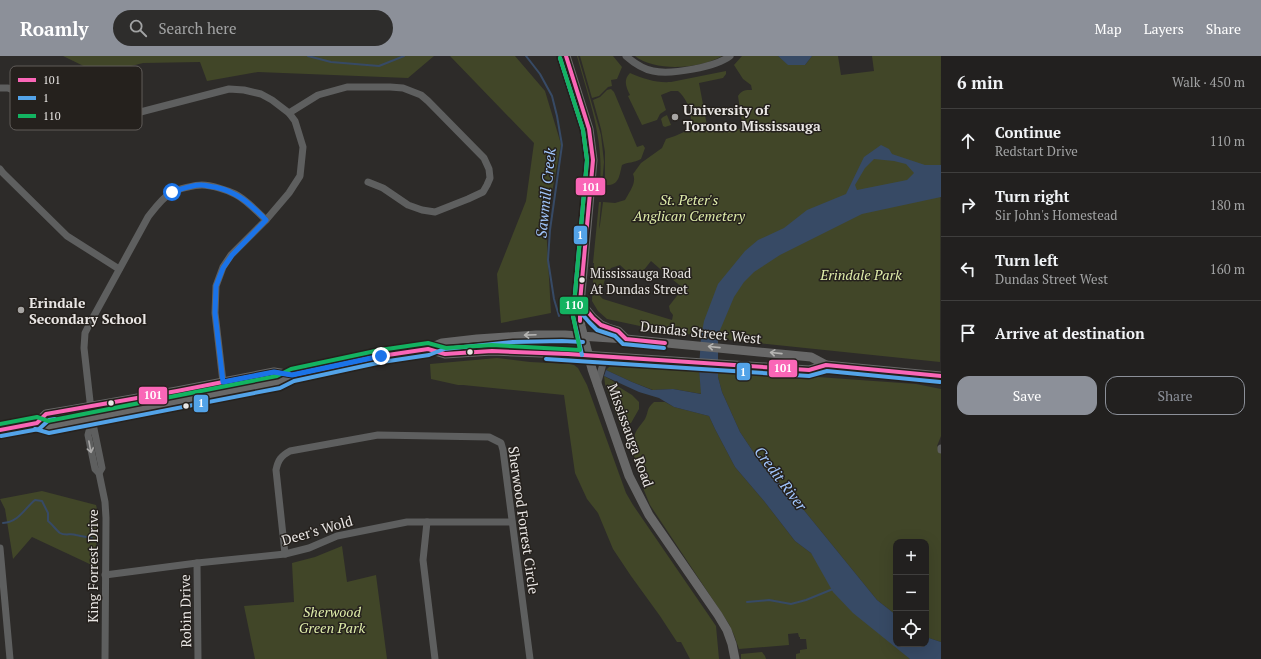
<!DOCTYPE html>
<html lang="en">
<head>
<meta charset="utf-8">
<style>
	:root { --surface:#22201f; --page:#2e2d2c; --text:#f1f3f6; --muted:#a2a3a4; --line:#3f3e3d; --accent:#8c9099 }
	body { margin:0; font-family:"PT Serif",serif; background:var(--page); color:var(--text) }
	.controls { position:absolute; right:12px; bottom:12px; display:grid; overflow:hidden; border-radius:8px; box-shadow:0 4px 16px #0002 }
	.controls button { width:36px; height:36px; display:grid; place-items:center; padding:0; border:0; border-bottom:1px solid var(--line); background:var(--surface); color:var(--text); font:20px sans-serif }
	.stop { position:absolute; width:12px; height:12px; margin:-9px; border:3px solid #1a73e8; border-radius:50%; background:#fff }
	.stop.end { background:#1a73e8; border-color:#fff; box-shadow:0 1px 4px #0008 }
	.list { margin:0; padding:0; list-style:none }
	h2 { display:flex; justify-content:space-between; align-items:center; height:52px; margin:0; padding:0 16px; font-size:17px }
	h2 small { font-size:13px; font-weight:400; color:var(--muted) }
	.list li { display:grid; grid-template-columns:26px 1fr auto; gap:12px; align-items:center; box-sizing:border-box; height:64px; padding:0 16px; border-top:1px solid var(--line) }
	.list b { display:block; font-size:15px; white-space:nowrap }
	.list p { margin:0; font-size:13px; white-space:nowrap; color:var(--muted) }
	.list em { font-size:13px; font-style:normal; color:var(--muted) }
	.actions { display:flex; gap:8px; padding:12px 16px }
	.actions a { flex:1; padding:9px 0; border:1px solid var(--accent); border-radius:12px; text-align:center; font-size:14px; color:var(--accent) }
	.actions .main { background:var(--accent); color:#fff }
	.icon { flex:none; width:22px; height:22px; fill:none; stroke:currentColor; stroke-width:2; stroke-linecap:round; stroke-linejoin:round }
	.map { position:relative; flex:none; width:941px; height:603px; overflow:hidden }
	header { display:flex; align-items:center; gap:24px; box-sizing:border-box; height:56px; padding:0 20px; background:var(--accent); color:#fff }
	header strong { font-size:19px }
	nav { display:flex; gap:22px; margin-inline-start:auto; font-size:14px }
	.search { width:280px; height:36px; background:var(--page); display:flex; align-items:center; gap:10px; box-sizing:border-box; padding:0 14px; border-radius:22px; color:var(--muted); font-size:15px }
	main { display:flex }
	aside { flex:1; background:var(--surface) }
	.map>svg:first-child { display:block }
	.green { fill:#414628; fill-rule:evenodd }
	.water { fill:#374a65; fill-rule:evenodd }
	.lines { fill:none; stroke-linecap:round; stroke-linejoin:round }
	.stream { stroke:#374a65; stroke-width:2 }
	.minor { stroke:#5e5f5f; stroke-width:7 }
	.major { stroke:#686868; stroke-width:9 }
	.bus-1-casing { stroke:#25211d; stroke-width:7 }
	.bus-2-casing { stroke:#25211d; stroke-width:7 }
	.bus-3-casing { stroke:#25211d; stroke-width:7 }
	.bus-1 { stroke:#fa66b7; stroke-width:4 }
	.bus-2 { stroke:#53a3e8; stroke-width:4 }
	.bus-3 { stroke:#13b361; stroke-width:4 }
	.oneway { stroke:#b5b4b2 }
	.oneway2 { stroke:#aaa9a8 }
	.route { stroke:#1a73e8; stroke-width:5 }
	.poi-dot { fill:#a7a5a3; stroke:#25211d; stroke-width:1.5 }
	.bus-dot { fill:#e9e6e4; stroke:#25211d; stroke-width:1.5 }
	.labels { text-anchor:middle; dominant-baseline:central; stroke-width:3; stroke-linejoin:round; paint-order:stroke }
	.bus-label { font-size:13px; fill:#e9e6e4; stroke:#25211d; text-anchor:start }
	.poi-label { font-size:14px; font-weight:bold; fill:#e9e6e4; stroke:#25211d; text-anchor:start }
	.park-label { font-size:14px; font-style:italic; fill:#dfedaa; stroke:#25211d }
	.street-label { font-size:14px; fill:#e9e6e4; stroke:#25211d }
	.water-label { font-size:15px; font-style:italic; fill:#a1c6fd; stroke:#25211d }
	.key { fill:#25211d; stroke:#605c59; stroke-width:1 }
	.key-label { font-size:11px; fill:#e9e6e4 }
	.line-badge { stroke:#25211d; stroke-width:1.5 }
	.badge-label { font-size:11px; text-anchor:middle; font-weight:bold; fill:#fff }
</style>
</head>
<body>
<header>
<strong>Roamly</strong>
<div class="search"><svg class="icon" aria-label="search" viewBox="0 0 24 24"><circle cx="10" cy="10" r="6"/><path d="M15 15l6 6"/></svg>Search here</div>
<nav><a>Map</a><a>Layers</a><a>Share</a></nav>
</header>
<main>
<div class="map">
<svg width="941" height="603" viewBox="0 0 941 603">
	<rect width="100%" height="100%" fill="#2d2b29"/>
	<g class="green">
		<path d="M63,0H434L408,22L258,16L207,25L200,6L143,7L100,18Z"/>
		<path d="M450,0H515L545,35L561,88L546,169L551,257L501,267L497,218L526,145L534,87Z"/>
		<path d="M577,0H578L601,79L604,106L602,128H600C604,82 589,44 577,0Z"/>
		<path d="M580,0H613L622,11L617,23L611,24L612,30L608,31L599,40L592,42Z"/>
		<path d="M635,0H722C700,13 655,16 635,0Z"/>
		<path d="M742,0H778L789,9H805L812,0H838L841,19L874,15L872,0H941L940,306L701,281V280L654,273L607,263L598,255L592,245L594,207H593L599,146H601L599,173L600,169L603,146L615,147L625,144C629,136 637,127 633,118L641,107L662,92L666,83C672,81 678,79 684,76C698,67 688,43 678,35H671L661,39L666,54L660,58L657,64L642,69L628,40L630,39C626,31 623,24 630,17C644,23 656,27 671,26L726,15V18L723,22L699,27L708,75L743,73L738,40C742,34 745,34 752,34L751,29L743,23L734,9ZM651,205L667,219L683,232L669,250L670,255L673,259L672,264L603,243L600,240L606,220L611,212L620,209L636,224Z"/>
		<path d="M611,33L614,36L637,91L643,89L645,92L641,103C634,107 628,106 622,109C619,121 619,130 605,129V96L601,73L593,44L600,41L607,34Z"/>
		<path d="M667,59L671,69L665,71L663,70L661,63L663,61Z"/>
		<path d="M497,302L530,306L570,308L574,309L578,312L587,329L626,437L633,449L716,570L719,603H690L681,586H677L660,560L631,520L613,493L598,457L587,443L575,417L564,339L463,329H458L431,323L430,308Z"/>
		<path d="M616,308L699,313L702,338L673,333L653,334L632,326L606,314L611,309Z"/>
		<path d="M718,314L916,328L941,333V380L937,390L941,393V586L926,581V486H896V559L877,544L794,442L764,412L740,376L722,336L718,321Z"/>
		<path d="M604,320L613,325L619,331L632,339L639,346V353L631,367L620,369L605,328Z"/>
		<path d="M654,346H665L674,351L709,360L715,373L735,411L764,445L795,485L811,497L910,603H796V598L800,597V594L807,593L806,583H800V581H799L798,577L788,578L789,589L739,593L734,579L729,568L650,449L641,427L640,415L633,398L636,387C631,377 640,371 645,363C649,355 646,353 654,346Z"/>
		<path d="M42,435L96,449L97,453L96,511L32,481L13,503L5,453L0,443Z"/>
		<path d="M342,490L347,526L376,519L387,603H255L244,550L294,546L292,507L315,501Z"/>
		<path d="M762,596L765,600L766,603H741V598Z"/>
	</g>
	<g class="water">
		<path d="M778,0H812L805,9H788Z"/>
		<path d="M881,89L889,93L892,98L925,109H941V141L862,158L780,199L754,216L744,226L734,241L718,279V321L722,336L740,376L764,412L794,442L877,544L896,559V588H926V581L941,586V603H910L853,557L833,536L811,497L795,485L764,445L735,411L715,373L709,360L674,351L659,342L639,336L604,320L606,314L632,326L652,334L673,333L701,338L699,313L701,281L704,265L718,228L745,195L758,184L784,172L807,154L846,138L864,101ZM874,103L894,105L906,108L914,117L907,124L857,134L855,129L865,112Z"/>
	</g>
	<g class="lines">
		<g class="stream">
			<path d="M308,0L331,6L379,10L404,0"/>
			<path d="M526,0L540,18L552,40L557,60L562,89L550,174L548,204L554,243L559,260"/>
			<path d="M3,467C19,466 24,453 35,444L42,445L48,457V465C52,468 56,474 60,477C65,480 71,477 76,479C81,480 86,481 92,482"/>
			<path d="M747,546L769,544L791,548L806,544L833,533"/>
		</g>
		<g class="minor">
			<path d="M626,0C634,7 643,13 653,15C671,19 716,11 730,0"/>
			<path d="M0,32H8C38,44 70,61 102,66L229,33L244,34L261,38L272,44L289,57L295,65L303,91L300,120L289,137L266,164L231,199L223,211L216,230L215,257L223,326"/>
			<path d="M289,57L318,39L347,31H390L403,32L421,39L428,45L484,102L489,113L490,122L487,129L483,136L468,143L435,156L422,154L408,149L383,132L368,126"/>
			<path d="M0,113L3,117L67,180L119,213"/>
			<path d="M597,329L605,301"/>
			<path d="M92,364L88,379L95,413L99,417"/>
			<path d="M941,392V394"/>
			<path d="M427,466L423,504L435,603"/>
			<path d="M0,492L10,603"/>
			<path d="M285,498L276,414C278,404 281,400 290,395L378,379L489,381L501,387L503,394L530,603"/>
			<path d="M197,507L198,603"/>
			<path d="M105,519L197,507L285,498L309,492L337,480L407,466H512"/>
			<path d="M105,603L106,462L105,446L99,417L102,412L92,363L84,292L85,277L90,267L148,161C155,152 162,142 172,136C178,133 195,129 202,129C211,129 227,134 235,138C247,144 256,155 266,164"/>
		</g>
		<g class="major">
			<path d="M566,0L589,73L593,104L579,260L581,270L592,313L629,420L649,459L718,559L727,574L732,588L735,603"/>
			<path d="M580,246L593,262L601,269L608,272L618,275L626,283"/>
			<path d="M428,293L445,298L492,295L568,298L809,314L826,309L941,320"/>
			<path d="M37,367L48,371L279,326L292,319L381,300L428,293L442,287L477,283L536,279H565L626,283L811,301L826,309"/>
			<path d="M0,374L37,367L46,358L70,354L177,335L274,316L292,319"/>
		</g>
		<g class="bus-1-casing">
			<g id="bus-1">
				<path d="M566,0L589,73L593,104L580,246V265"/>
				<path d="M580,246L593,262L601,269L618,275L626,283L665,287"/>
				<path d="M0,374L37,367L46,358L177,335L274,316L292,319L381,300L428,293L445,298L492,295L568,298L809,314L826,309L941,320"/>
			</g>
		</g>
		<g class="bus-2-casing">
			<g id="bus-2">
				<path d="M560,2L583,74L587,104L573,260L582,299"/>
				<path d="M575,250L589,266L597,274L615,280L623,288L664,292"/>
				<path d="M546,303L809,320L827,315L940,326"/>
				<path d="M35,373L49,377L280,332L294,325L382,306L429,299L444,293L513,286L562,285L583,286"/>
				<path d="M1,380L39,373L49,364L55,363"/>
			</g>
		</g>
		<g class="bus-3-casing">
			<path id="bus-3" d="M0,368L37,361L48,365L277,320L291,313L380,294L428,287L446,292L492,289L580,294L573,260L587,104L583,74L560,2"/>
		</g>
		<use href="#bus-1" class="bus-1"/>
		<use href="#bus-2" class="bus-2"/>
		<use href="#bus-3" class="bus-3"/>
	</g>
	<defs><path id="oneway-shaft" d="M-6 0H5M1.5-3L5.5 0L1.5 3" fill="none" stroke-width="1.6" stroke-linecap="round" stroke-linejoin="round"/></defs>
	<g class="oneway">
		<use href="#oneway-shaft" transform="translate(530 279) rotate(178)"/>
		<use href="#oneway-shaft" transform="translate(714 291) rotate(-174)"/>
		<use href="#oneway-shaft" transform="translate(776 297) rotate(-174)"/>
	</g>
	<use class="oneway2" href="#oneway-shaft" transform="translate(90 391) rotate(79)"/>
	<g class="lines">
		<path class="route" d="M172,136C182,133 193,128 202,129C206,129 211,131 215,131C238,136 250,148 266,164L232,199L223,212L216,230L215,257L223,326L274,316L292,319L381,300"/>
	</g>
	<g class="poi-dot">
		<circle cx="675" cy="61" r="4"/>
		<circle cx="21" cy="254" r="4"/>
	</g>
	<g class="bus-dot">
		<circle cx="582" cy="224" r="3.5"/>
		<circle cx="470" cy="296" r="3.5"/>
		<circle cx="111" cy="347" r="3.5"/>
		<circle cx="186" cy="350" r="3.5"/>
	</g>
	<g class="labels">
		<g class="bus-label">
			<text x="590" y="217">Mississauga Road<tspan x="590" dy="16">At Dundas Street</tspan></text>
		</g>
		<g class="poi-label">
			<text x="683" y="53">University of<tspan x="683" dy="16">Toronto Mississauga</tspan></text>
			<text x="29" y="246">Erindale<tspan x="29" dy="16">Secondary School</tspan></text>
		</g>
		<g class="park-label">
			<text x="689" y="143">St. Peter's<tspan x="689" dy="16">Anglican Cemetery</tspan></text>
			<text x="861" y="218">Erindale Park</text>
			<text x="332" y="555">Sherwood<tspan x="332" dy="16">Green Park</tspan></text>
		</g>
		<g class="street-label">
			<text transform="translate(701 276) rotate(6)">Dundas Street West</text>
			<text transform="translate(631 379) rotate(70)">Mississauga Road</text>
			<text transform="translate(524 464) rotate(82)">Sherwood Forrest Circle</text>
			<text transform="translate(317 474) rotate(-16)">Deer's Wold</text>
			<text transform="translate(92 510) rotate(-90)">King Forrest Drive</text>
			<text transform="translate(185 555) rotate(-91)">Robin Drive</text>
		</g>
		<g class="water-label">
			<text transform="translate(545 137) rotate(-84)">Sawmill Creek</text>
			<text transform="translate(781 422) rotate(53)">Credit River</text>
		</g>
	</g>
	<rect x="10" y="10" width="132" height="64" rx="6" class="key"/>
	<rect x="18" y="22" width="18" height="4" fill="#fa66b7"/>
	<rect x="18" y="40" width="18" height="4" fill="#53a3e8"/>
	<rect x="18" y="58" width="18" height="4" fill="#13b361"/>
	<g class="key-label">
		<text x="43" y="28">101</text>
		<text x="43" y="46">1</text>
		<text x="43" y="64">110</text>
	</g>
	<g class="line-badge">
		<rect x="575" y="121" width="31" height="19" rx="4" fill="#fa66b7"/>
		<rect x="573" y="169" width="15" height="20" rx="4" fill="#53a3e8"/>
		<rect x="559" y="240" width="30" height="19" rx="4" fill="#13b361"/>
		<rect x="768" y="303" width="30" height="19" rx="4" fill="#fa66b7"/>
		<rect x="736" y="306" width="15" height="19" rx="4" fill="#53a3e8"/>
		<rect x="138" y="330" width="30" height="19" rx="4" fill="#fa66b7"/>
		<rect x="193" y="338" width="16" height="19" rx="4" fill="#53a3e8"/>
	</g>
	<g class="badge-label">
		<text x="591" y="135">101</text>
		<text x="580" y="183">1</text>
		<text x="574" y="253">110</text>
		<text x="783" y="316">101</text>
		<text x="743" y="320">1</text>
		<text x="153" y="343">101</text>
		<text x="201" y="351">1</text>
	</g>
</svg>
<div class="controls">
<button>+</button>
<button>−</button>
<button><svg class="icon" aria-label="locate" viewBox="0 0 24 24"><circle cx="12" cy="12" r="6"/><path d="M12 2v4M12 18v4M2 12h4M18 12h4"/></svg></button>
</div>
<div class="stop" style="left:172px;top:136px"></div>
<div class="stop end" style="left:381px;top:300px"></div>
</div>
<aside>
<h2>6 min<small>Walk · 450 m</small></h2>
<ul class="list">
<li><svg class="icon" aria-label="ahead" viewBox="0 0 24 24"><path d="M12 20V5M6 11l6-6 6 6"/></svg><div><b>Continue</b><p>Redstart Drive</p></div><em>110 m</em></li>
<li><svg class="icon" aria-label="right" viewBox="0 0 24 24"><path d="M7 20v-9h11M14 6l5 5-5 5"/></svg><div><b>Turn right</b><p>Sir John's Homestead</p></div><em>180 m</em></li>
<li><svg class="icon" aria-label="left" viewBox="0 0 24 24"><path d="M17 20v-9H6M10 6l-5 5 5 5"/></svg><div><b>Turn left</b><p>Dundas Street West</p></div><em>160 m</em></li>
<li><svg class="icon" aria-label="arrive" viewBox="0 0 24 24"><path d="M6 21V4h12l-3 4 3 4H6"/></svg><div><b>Arrive at destination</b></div></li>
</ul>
<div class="actions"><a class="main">Save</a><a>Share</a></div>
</aside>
</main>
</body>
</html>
